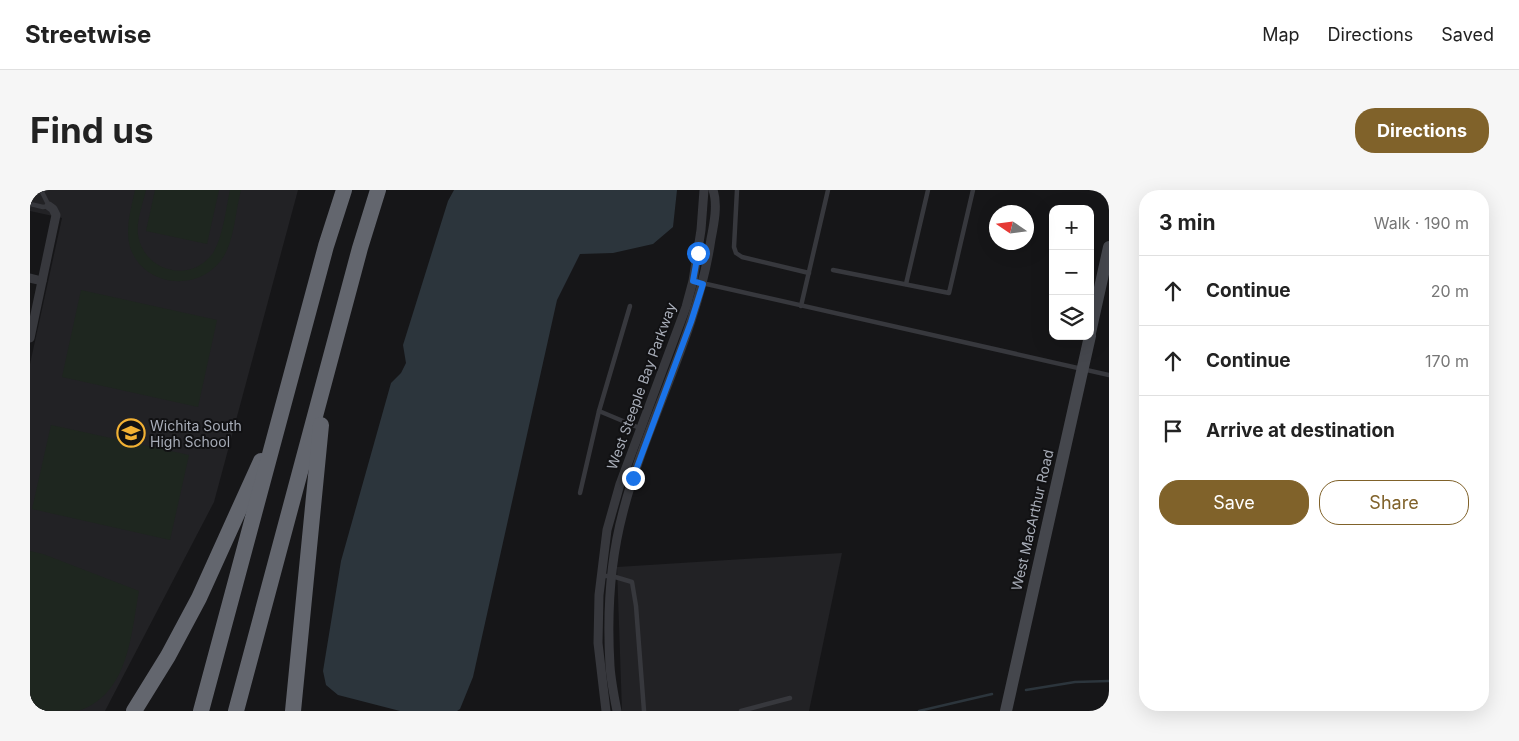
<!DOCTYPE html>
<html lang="en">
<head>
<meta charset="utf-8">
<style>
	:root { --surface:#fff; --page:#f6f6f6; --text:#222; --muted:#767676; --line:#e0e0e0; --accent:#80622a }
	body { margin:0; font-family:Inter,sans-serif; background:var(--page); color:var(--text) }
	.controls { position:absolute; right:15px; top:15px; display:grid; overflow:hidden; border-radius:10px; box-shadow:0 5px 20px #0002 }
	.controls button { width:45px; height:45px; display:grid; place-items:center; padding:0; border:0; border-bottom:1px solid var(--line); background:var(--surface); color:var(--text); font:25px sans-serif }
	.compass { position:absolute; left:959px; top:15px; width:45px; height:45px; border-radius:50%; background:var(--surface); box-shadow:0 5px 20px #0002; rotate:283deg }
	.stop { position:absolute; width:15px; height:15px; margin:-11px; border:4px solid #1a73e8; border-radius:50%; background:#fff }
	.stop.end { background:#1a73e8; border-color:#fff; box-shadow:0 1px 5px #0008 }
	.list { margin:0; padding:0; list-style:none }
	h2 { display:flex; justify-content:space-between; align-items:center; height:65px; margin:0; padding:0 20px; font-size:21px }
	h2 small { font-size:16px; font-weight:400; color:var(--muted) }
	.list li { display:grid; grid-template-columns:32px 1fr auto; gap:15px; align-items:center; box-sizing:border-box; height:70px; padding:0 20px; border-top:1px solid var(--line) }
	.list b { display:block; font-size:19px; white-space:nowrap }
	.list em { font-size:16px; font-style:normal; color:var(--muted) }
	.actions { display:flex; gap:10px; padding:15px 20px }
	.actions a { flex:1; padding:11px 0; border:1px solid var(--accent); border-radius:20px; text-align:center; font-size:18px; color:var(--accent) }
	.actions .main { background:var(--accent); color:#fff }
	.icon { flex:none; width:28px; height:28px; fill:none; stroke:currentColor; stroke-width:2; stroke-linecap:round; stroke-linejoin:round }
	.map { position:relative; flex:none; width:1079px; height:521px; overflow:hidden; border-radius:20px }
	header { display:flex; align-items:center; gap:30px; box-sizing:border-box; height:70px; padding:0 25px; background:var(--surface); border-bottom:1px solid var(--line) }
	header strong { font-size:24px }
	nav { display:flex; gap:28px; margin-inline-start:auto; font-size:18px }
	.intro { display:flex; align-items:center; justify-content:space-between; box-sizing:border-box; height:120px; padding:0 30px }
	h1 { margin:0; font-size:35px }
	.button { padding:12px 22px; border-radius:20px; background:var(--accent); color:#fff; font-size:18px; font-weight:700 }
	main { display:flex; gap:30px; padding:0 30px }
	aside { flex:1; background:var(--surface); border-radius:20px; box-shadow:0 5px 20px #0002 }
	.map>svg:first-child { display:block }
	.built { fill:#222225 }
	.green { fill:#1e261f }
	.water { fill:#2c353c }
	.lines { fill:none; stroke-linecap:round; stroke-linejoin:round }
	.stream { stroke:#2c353c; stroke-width:2.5 }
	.lane { stroke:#37383d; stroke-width:4.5 }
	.street { stroke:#37383d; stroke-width:9 }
	.secondary { stroke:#45474d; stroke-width:12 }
	.highway { stroke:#63666e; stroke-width:16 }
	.route { stroke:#1a73e8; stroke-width:6 }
	.labels { text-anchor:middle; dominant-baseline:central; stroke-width:4; stroke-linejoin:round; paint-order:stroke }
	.street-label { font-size:14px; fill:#a8adb8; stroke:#111113 }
	.poi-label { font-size:14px; fill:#a8adb8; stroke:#111113; text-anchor:start }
</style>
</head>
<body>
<header>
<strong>Streetwise</strong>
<nav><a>Map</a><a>Directions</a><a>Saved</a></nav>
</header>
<div class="intro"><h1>Find us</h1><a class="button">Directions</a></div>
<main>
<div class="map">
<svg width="1079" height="521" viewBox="0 0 1079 521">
	<rect width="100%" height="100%" fill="#161618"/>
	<g class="built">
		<path d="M0,0H268L184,312L75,521H0V174L32,28L0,21Z"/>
		<path d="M812,363L779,521H592L587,377Z"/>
	</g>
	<g class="green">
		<path d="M105,0H116C113,13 106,32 108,45C114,82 161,94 183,63C193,47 196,18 200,0H211C206,19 204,50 194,66C172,102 117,99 101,60C94,41 101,19 105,0Z"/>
		<path d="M125,0H189L177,54L116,41Z"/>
		<path d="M51,100L187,130L168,217L32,187Z"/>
		<path d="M21,235L159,265L140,350L2,319Z"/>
		<path d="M0,361L13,364L109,401C101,444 99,502 51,520C41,521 11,521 0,521Z"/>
	</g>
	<path class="water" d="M424,0H647L643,37L623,54L583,63L550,64L527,110L443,487L430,519L427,521H370L308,505L296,495L293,481L311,371L361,193L371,183L376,173L373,155L418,11Z"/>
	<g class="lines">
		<g class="stream">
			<path d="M996,500L1045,492L1079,491"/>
			<path d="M889,521L962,504"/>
		</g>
		<g class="lane">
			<path d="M707,0L704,57L706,63L712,67L779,83"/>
			<path d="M0,14L13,17L19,16L11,0"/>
			<path d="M803,80L919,103L943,0"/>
			<path d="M672,93L1079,185"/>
			<path d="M876,94L898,0"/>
			<path d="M771,116L798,0"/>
			<path d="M569,221L612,239"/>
			<path d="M550,303L569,221L600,116"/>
			<path d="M571,386H582L602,392L606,416L614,521"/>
			<path d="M711,521L760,508"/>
		</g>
		<g class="street">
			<path d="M0,88L12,91"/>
			<path d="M0,148L26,25L23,19L19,16"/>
			<path d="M576,521L568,453L569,405L577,340L590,294L656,117L663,91L671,40L674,0"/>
			<path d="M587,521C584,506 581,491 580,476C577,426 580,371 593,322C617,229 667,145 681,49C684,34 688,14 683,0"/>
		</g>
		<g class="secondary">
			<path d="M1060,143L1079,57"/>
			<path d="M976,521L1060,146"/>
		</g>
		<g class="highway">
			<path d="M104,521L138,466L169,408L231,271"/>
			<path d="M171,521L296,56L314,0"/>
			<path d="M206,521L330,58L348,0"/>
			<path d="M263,521L291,235"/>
		</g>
	</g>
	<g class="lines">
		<path class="route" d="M603,288L661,132L673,94L663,91L668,63"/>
	</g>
	<defs>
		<g id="school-ring" transform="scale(1.4375)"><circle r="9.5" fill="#111113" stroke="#f2b134" stroke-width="1.5"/><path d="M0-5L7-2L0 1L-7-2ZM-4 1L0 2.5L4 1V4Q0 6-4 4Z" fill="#f2b134"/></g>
	</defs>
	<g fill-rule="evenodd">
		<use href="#school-ring" x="101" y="243"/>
	</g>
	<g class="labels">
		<g class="street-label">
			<text transform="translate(611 196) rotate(-70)">West Steeple Bay Parkway</text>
			<text transform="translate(1002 330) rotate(-77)">West MacArthur Road</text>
		</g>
		<g class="poi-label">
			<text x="120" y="235">Wichita South<tspan x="120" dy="16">High School</tspan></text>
		</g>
	</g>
</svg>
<div class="controls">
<button>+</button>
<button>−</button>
<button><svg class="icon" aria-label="layers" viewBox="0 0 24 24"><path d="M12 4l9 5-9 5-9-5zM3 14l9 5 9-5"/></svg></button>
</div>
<svg class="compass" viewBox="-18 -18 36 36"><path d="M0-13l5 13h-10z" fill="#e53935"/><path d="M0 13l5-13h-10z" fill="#767676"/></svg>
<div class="stop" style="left:668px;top:63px"></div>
<div class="stop end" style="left:603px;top:288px"></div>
</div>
<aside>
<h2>3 min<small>Walk · 190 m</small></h2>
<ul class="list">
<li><svg class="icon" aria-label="ahead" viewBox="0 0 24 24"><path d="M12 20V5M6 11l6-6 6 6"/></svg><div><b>Continue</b></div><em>20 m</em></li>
<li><svg class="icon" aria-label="ahead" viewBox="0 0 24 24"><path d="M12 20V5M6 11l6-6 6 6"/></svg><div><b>Continue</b></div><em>170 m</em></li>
<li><svg class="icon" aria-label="arrive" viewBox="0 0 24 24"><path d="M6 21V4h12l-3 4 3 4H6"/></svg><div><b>Arrive at destination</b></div></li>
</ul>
<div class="actions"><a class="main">Save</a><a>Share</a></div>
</aside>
</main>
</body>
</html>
